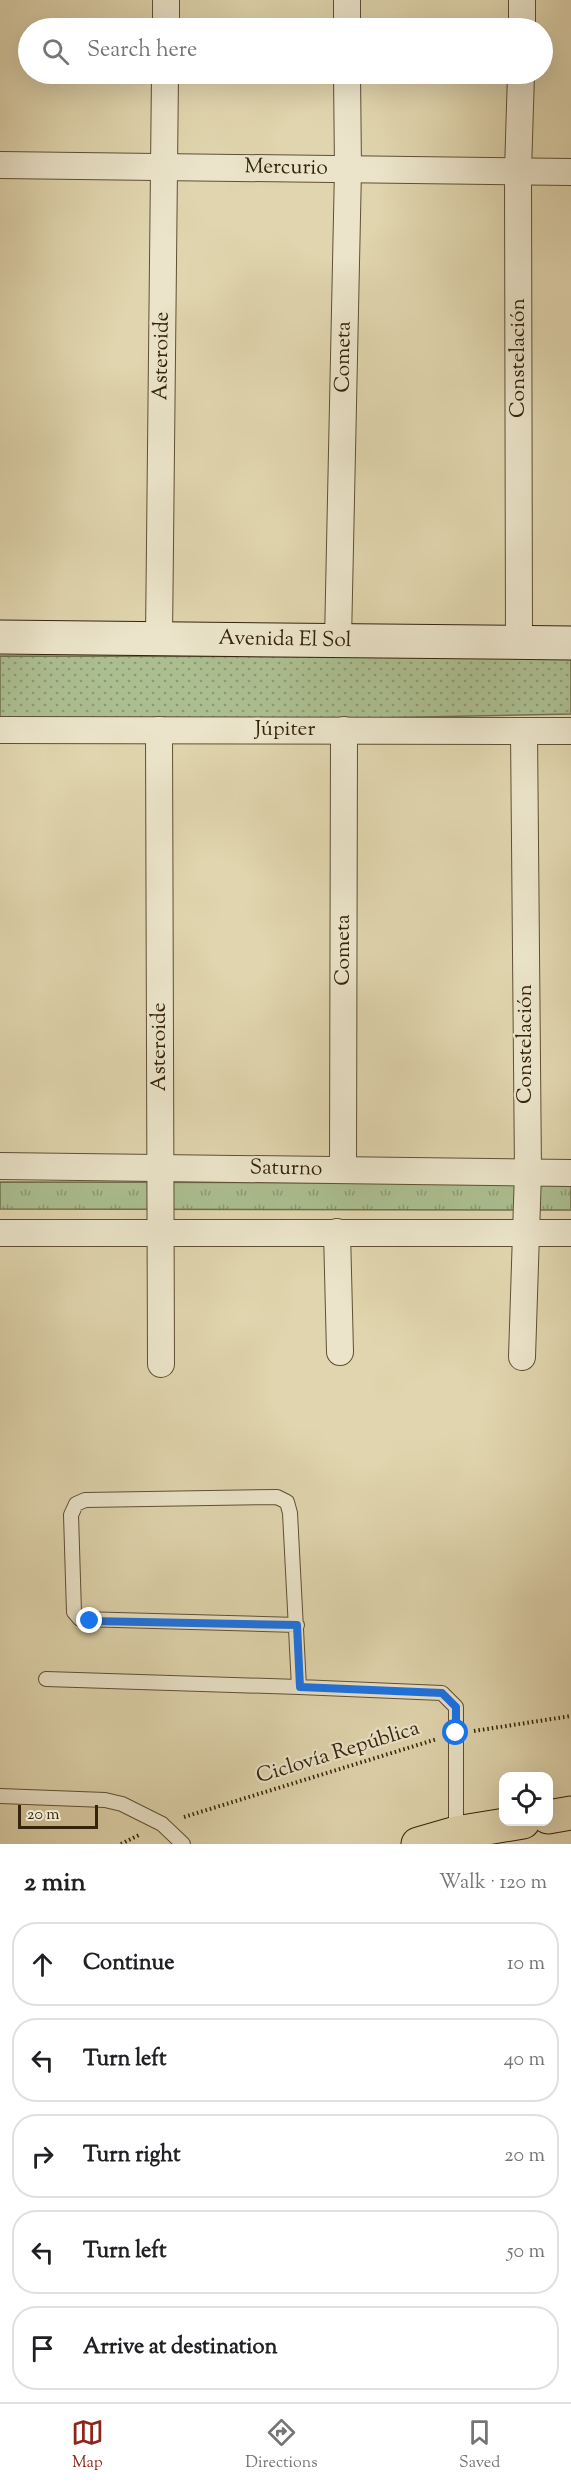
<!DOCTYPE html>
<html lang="en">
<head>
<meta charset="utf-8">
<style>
	:root { --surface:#fff; --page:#f2f2f2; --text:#202124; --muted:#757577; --line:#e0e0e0; --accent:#8f2418 }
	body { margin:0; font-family:"Sorts Mill Goudy",serif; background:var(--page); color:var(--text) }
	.controls { position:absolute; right:18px; bottom:18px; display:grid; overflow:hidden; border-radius:12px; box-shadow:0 6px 24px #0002 }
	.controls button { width:54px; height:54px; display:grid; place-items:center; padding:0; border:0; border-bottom:2px solid var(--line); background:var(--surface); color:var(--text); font:30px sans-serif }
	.scale { position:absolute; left:18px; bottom:15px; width:80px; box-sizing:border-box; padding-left:6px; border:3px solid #34240c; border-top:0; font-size:16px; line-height:21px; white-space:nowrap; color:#34240c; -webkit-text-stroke:4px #ebe4ca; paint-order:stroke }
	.stop { position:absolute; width:18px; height:18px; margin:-14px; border:4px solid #1a73e8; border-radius:50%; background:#fff }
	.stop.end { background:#1a73e8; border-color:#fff; box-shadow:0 2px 6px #0008 }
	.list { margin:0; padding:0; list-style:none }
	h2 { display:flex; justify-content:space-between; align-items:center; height:78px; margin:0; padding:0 24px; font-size:26px }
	h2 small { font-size:20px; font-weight:400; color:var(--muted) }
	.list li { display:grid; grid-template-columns:39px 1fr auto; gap:18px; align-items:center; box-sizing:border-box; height:84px; margin:0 12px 12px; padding:0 12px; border:2px solid var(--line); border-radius:24px }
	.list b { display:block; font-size:22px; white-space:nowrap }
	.list em { font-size:20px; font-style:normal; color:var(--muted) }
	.icon { flex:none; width:33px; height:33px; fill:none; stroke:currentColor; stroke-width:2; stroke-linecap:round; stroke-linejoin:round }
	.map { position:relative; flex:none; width:571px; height:1844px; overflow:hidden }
	.search { position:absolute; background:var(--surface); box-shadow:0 6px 24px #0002; left:18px; right:18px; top:18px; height:66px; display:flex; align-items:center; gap:15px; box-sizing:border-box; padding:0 21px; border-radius:33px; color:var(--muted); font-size:22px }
	.sheet { height:558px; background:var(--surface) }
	nav { display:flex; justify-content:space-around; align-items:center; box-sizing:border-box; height:84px; border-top:2px solid var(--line); background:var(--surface); font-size:16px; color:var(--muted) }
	nav a { display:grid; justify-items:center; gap:3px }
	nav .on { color:var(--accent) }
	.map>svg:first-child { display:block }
	.grass { fill:url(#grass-tufts); stroke:#70714e; stroke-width:1.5 }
	.park { fill:url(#park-dots); stroke:#70714e; stroke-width:1.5 }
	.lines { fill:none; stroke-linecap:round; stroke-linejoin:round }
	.lane-casing { stroke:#5f5034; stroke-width:16 }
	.street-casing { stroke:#5f5034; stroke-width:28 }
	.secondary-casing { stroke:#34240c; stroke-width:35 }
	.primary-casing { stroke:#34240c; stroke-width:35 }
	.path { stroke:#34240c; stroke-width:4; stroke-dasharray:1.5 3; stroke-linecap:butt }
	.lane { stroke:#ebe4ca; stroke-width:14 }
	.street { stroke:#ebe4ca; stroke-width:26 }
	.secondary { stroke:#ebe4ca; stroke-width:33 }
	.primary { stroke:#e0d5ae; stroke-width:33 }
	.route { stroke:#1a73e8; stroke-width:8 }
	.labels { text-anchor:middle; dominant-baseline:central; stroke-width:4.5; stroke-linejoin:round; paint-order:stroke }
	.street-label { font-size:21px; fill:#34240c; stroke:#ebe4ca }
</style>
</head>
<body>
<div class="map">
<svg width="571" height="1844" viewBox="0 0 571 1844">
	<defs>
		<pattern id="grass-tufts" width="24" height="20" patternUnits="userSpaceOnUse" patternTransform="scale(1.5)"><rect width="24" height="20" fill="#abbe90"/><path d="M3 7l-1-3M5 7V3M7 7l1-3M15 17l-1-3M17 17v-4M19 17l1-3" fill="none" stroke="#8c9a74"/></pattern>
		<pattern id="park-dots" width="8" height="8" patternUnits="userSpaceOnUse" patternTransform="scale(1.5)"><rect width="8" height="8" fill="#abbe90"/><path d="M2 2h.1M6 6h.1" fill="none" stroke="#8c9a74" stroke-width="1.8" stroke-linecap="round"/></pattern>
	</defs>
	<rect width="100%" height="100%" fill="#e0d5ae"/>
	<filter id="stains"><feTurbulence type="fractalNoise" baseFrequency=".00333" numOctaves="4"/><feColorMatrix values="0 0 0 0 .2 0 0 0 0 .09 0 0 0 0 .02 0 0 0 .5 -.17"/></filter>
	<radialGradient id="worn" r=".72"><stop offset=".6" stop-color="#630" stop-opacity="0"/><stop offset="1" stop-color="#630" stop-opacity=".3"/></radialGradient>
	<path class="grass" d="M0,1182L571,1183V1210L0,1209Z"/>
	<path class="park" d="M0,656L571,657V714L160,722L0,721Z"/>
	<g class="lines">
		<g class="lane-casing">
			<g id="lane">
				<path d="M297,1625L80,1619L74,1612L71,1515L76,1504L85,1500L277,1497L287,1502L290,1513L299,1687L442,1693L456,1707V1833"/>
				<path d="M46,1679L299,1687"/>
				<path d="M0,1796L105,1800L122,1804L162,1824L183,1844"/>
			</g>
		</g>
		<g class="street-casing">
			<g id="street">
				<path d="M347,0V28"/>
				<path d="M166,28V0"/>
				<path d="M522,28V0"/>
				<path d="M0,165L571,172"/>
				<path d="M159,638L165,74"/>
				<path d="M338,640L348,169L347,74"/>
				<path d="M519,642L518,171L521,74"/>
				<path d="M0,730L571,731"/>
				<path d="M159,730L161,1364"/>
				<path d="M0,1166L571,1173"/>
				<path d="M343,1170L344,730"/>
				<path d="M337,1232L340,1352"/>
				<path d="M0,1233H571"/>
				<path d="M522,1357L528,1172L524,731"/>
			</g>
		</g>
		<g class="secondary-casing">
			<path id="secondary" d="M0,637L571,643"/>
		</g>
		<g class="primary-casing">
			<g id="primary">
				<path d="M548,1817L571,1813"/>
				<path d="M418,1844L456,1833L523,1822"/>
			</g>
		</g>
		<g class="path">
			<path d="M474,1731L571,1716"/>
			<path d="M184,1817L437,1739"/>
			<path d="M121,1844L141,1834"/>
		</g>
		<use href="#lane" class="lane"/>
		<use href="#street" class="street"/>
		<use href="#secondary" class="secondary"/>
		<use href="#primary" class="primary"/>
	</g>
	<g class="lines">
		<path class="route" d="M90,1621L297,1625L300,1687L442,1693L456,1707V1733"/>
	</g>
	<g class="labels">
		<g class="street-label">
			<text transform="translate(286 168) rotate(1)">Mercurio</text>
			<text transform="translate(162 356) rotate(-89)">Asteroide</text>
			<text transform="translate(344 357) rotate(-89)">Cometa</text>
			<text transform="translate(519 358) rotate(-90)">Constelación</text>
			<text transform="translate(285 640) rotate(1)">Avenida El Sol</text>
			<text x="285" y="730">Júpiter</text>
			<text transform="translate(344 950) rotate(-90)">Cometa</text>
			<text transform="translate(526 1044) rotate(-90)">Constelación</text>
			<text transform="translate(160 1047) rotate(-90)">Asteroide</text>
			<text transform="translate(286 1169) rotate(1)">Saturno</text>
			<text transform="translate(338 1753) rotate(-17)">Ciclovía República</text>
		</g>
	</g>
	<rect width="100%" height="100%" filter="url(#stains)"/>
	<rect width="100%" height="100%" fill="url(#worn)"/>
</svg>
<div class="controls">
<button><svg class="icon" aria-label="locate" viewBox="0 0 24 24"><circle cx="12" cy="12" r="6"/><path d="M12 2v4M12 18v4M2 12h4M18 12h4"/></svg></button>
</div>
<div class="scale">20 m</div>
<div class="stop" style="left:456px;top:1733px"></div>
<div class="stop end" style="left:90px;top:1621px"></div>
<div class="search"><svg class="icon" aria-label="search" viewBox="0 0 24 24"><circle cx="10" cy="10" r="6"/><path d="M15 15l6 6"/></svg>Search here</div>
</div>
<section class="sheet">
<h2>2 min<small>Walk · 120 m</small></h2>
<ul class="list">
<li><svg class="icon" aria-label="ahead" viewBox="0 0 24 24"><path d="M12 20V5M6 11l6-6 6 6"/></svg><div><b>Continue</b></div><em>10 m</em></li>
<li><svg class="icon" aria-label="left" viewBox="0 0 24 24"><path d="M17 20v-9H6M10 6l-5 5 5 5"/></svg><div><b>Turn left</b></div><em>40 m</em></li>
<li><svg class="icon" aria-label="right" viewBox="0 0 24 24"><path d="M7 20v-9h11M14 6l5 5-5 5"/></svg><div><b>Turn right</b></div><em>20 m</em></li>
<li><svg class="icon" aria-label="left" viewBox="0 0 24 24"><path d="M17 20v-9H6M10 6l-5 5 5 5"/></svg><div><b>Turn left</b></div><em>50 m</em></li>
<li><svg class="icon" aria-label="arrive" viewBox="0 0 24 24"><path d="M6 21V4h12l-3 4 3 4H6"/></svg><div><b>Arrive at destination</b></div></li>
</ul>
</section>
<nav>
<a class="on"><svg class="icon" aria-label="map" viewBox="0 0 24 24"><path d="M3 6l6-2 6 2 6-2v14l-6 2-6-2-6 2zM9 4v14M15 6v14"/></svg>Map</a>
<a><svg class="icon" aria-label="directions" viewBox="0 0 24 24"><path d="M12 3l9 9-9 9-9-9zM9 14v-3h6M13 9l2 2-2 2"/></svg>Directions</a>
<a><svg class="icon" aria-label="saved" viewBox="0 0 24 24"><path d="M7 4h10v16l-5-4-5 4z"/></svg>Saved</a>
</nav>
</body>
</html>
